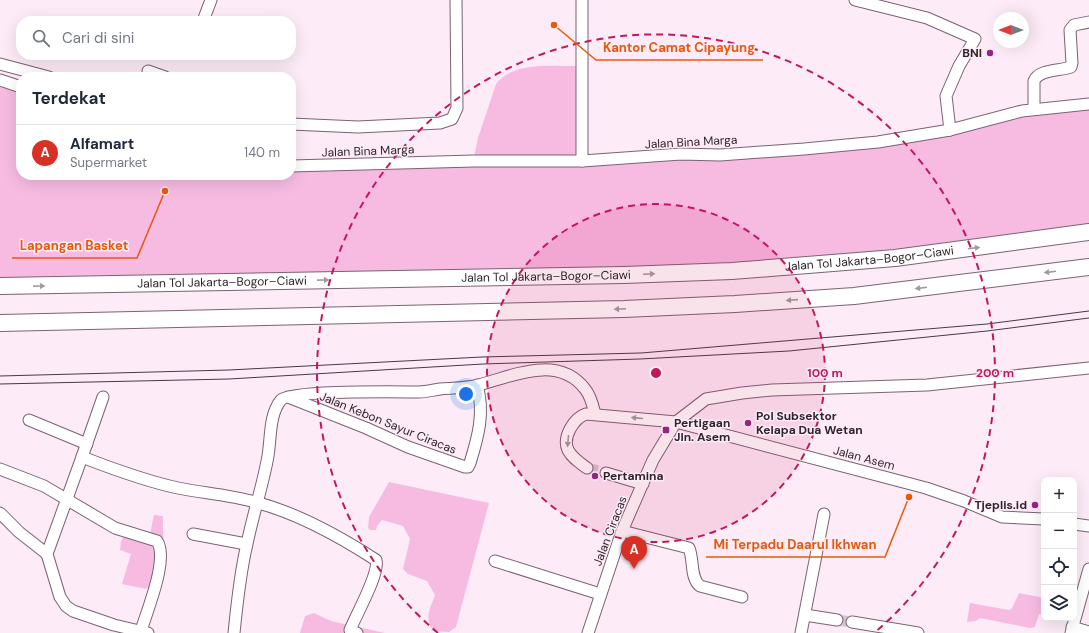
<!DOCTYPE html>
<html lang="id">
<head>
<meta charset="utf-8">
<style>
	:root { --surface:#fff; --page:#f2f2f3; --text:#1f2937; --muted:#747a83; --line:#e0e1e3; --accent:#d93025 }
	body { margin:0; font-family:"DM Sans",sans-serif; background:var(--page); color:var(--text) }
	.controls { position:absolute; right:12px; bottom:12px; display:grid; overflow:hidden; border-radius:8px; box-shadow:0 4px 16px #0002 }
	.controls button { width:36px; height:36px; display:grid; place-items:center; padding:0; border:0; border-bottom:1px solid var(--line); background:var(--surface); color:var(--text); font:20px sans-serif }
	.compass { position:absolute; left:993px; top:12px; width:36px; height:36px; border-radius:50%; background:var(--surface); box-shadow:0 4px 16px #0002; rotate:270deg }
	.you { position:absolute; left:466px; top:394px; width:14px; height:14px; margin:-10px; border:3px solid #fff; border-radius:50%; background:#1a73e8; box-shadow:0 0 0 6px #1a73e833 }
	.badge { display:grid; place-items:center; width:26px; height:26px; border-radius:50%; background:var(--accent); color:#fff; font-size:13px; font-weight:700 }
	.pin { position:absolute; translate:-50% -33px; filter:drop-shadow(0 1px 2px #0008) }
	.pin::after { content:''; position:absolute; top:21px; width:14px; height:12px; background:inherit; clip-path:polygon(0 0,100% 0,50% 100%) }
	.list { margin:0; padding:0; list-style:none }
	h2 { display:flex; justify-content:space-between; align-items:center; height:52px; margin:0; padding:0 16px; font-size:17px }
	h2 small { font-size:13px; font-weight:400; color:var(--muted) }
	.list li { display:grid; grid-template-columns:26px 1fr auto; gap:12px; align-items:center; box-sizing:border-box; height:56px; padding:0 16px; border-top:1px solid var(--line) }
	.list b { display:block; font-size:15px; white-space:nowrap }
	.list p { margin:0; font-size:13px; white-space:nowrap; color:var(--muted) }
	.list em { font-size:13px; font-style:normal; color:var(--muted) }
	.icon { flex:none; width:22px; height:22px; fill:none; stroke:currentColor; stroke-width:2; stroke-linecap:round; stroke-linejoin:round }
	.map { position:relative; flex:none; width:1089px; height:633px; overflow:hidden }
	.search { position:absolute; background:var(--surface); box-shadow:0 4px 16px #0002; left:16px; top:16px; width:280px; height:44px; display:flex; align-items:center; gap:10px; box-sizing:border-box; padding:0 14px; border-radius:16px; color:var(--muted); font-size:15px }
	.panel { position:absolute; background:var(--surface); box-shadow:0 4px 16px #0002; left:16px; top:72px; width:280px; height:108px; border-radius:16px }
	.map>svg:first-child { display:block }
	.green { fill:#f7bbe2 }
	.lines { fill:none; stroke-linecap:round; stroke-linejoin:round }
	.minor-tunnel { stroke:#d4c4ce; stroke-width:11; stroke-dasharray:11 5.5; stroke-linecap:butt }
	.minor-casing { stroke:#7b6272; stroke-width:13 }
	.highway-casing { stroke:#7b6272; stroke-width:18 }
	.minor { stroke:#fff; stroke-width:11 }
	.highway { stroke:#fff; stroke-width:16 }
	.tram { stroke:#463b42; stroke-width:1 }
	.oneway { fill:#a19ca0 }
	.ring { fill:none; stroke:#c2185b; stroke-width:2; stroke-dasharray:7 5 }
	.poi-dot { fill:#9a237d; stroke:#fdecf7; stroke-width:1.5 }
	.labels { text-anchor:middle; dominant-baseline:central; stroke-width:3; stroke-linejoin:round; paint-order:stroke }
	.poi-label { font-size:12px; font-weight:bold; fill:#2f242b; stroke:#fdecf7; text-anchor:start }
	.street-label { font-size:12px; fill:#2f242b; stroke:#fdecf7 }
	.centre { fill:#c2185b; stroke:#fdecf7; stroke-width:2 }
	.ring-label { font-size:12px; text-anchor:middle; font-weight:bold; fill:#c2185b; stroke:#fdecf7; stroke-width:3; stroke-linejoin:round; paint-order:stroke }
	.leader { fill:none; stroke:#e8590c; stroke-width:1.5 }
	.callout-dot { fill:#e8590c; stroke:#fdecf7; stroke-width:1.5 }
	.callout-label { font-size:13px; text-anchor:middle; font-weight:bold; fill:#e8590c; stroke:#fdecf7; stroke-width:3; stroke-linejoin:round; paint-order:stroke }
</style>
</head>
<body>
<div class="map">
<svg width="1089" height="633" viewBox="0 0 1089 633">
	<rect width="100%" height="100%" fill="#fdecf7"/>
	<g class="green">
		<path d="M582,66V161L804,149L1089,104V230L852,262L0,286V81L21,88V175H291V166L473,161L478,138L496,84C514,60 555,67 582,66Z"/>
		<path d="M389,482L489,503L456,627L449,632L433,631C424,617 430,609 435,595L427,581L408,574L403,569L410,539L403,526L382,520L377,526L376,530H370L368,528L369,517Z"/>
		<path d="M154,515L163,516C162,541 168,549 156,574C153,581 152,585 146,589L122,584L131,554L120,550L121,541L126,533L150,534Z"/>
		<path d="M1019,593L1044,598V615L1039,614L1035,627L1030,628L980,618L976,621L967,622L970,603L1009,610L1012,608Z"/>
		<path d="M314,613L331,621L385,633H300L305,616Z"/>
	</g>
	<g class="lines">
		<g class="minor-tunnel">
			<path d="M587,468L606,473"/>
			<path d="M837,620L852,622"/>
		</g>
		<g class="minor-casing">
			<g id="minor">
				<path d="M582,0V161"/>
				<path d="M855,0L927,18L975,39L959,66L946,96L950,130"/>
				<path d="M203,21L211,0"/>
				<path d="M0,64L49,77"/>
				<path d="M148,71L165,77"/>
				<path d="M0,80L21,87"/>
				<path d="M1034,109V81C1039,69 1060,71 1071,67L1072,63L1070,30L1074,25L1089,22"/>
				<path d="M291,124L358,127L440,123L452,119L457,108L456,0"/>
				<path d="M291,166L474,161H582L681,154L720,155L804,149L878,142L950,130L1022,111L1089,104"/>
				<path d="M103,397L82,457C113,469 145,481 178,488C203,493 230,495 255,502C298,513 339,536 376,560C380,573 356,615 350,630L357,633"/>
				<path d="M288,397L366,428L408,447L465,467H468L470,463C478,437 485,413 477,385"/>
				<path d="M29,420L87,444"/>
				<path d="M82,457L47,554L60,597L66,606L73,611L114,625L148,633"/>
				<path d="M587,468C580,463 572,458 568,450C562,437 574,418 586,414L676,422L926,488L964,501L1002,517L1044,519"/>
				<path d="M0,469L44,486L115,528L157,541C169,559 147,610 141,631"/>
				<path d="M606,473L643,484"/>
				<path d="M0,513L19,532L47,554"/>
				<path d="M1074,524L1089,526"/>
				<path d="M622,531L689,548C694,560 690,578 700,586L742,597"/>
				<path d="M193,534L246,544"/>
				<path d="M495,561L600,594"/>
				<path d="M805,615L837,620"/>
				<path d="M852,622L918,633"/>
				<path d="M1072,627L1089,632"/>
				<path d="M234,633C237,603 240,573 247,544C253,514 263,485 268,456C271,439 269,414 281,400C291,390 398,392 419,392C426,392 433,390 440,389C453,388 466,388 479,385C512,376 558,354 585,389C591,396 593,406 595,414"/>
				<path d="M588,633L622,531L653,460L676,422L706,399L742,393L772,390L927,385L1089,368"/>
				<path d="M801,633L824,514"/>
				<path d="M1071,633L1089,569"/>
			</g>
		</g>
		<g class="highway-casing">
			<g id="highway">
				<path id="s1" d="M0,286L624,275L732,271L895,258L1089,232"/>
				<path d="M0,323L624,309L735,304L854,296L1089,267"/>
			</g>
		</g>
		<use href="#minor" class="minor"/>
		<use href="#highway" class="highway"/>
		<g class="tram">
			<path d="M0,376L229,370L482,357L641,353L987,324L1089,311"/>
			<path d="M0,384L229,379L483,364L640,359L789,351L987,331L1089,318"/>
		</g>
	</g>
	<defs><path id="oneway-solid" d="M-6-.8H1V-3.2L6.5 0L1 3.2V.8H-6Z"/></defs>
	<g class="oneway">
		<use href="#oneway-solid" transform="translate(974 248) rotate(-7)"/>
		<use href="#oneway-solid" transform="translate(1050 272) rotate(173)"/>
		<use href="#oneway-solid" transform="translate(649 274) rotate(-2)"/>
		<use href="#oneway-solid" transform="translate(323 280) rotate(-1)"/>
		<use href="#oneway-solid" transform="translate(39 286) rotate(-1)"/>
		<use href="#oneway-solid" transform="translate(921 288) rotate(173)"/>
		<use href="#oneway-solid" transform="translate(792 300) rotate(176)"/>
		<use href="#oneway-solid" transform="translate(620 309) rotate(178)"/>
		<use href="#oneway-solid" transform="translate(637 418) rotate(-175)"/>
		<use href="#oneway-solid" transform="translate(568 441) rotate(96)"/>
	</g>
	<circle cx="656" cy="373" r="169" fill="#c2185b" fill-opacity=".12"/>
	<g class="ring">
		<circle cx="656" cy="373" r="169"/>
		<path d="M438 633A339 339 0 1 1 874 633"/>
	</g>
	<g class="poi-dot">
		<circle cx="990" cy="53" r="4"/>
		<circle cx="748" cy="423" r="4"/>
		<rect x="662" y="426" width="8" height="8" rx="2"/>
		<circle cx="595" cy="476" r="4"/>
		<circle cx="1035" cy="505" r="4"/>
	</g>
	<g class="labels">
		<g class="poi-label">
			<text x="982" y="53" text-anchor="end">BNI</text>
			<text x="756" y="416">Pol Subsektor<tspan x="756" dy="14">Kelapa Dua Wetan</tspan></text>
			<text x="674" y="423">Pertigaan<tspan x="674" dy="14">Jln. Asem</tspan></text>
			<text x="603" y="476">Pertamina</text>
			<text x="1027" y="505" text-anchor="end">Tjeplis.id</text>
		</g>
		<g class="street-label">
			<text transform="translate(691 142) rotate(-3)">Jalan Bina Marga</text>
			<text transform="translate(368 151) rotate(-2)">Jalan Bina Marga</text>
			<text stroke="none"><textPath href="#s1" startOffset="870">Jalan Tol Jakarta–Bogor–Ciawi</textPath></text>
			<text stroke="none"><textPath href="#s1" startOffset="546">Jalan Tol Jakarta–Bogor–Ciawi</textPath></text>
			<text stroke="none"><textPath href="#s1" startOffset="222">Jalan Tol Jakarta–Bogor–Ciawi</textPath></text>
			<text transform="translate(388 423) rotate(22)">Jalan Kebon Sayur Ciracas</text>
			<text transform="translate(864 458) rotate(15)">Jalan Asem</text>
			<text transform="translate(610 531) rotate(-69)">Jalan Ciracas</text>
		</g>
	</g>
	<circle cx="656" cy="373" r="6" class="centre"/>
	<g class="ring-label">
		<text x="825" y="377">100 m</text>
		<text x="995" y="377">200 m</text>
	</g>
	<path class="leader" d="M554 25L596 60H763M165 191L137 258H12M909 497L885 557H706"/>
	<g class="callout-dot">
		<circle cx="554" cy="25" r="4"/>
		<circle cx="165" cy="191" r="4"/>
		<circle cx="909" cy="497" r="4"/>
	</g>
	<g class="callout-label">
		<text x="679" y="52">Kantor Camat Cipayung</text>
		<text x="74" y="250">Lapangan Basket</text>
		<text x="795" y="549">Mi Terpadu Daarul Ikhwan</text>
	</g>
</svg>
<div class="controls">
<button>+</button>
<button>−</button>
<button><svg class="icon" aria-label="locate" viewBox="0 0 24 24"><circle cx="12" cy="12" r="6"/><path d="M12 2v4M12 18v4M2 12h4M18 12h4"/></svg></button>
<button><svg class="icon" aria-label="layers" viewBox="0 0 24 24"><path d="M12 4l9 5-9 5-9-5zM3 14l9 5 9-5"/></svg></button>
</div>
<svg class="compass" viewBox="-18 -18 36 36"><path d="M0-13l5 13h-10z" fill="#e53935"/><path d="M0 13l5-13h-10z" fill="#747a83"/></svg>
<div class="you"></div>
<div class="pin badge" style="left:634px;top:569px">A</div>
<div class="search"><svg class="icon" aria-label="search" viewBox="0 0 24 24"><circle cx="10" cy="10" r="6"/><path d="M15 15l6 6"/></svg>Cari di sini</div>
<section class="panel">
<h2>Terdekat<small></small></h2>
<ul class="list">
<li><span class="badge">A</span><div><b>Alfamart</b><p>Supermarket</p></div><em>140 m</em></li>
</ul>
</section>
</div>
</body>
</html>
